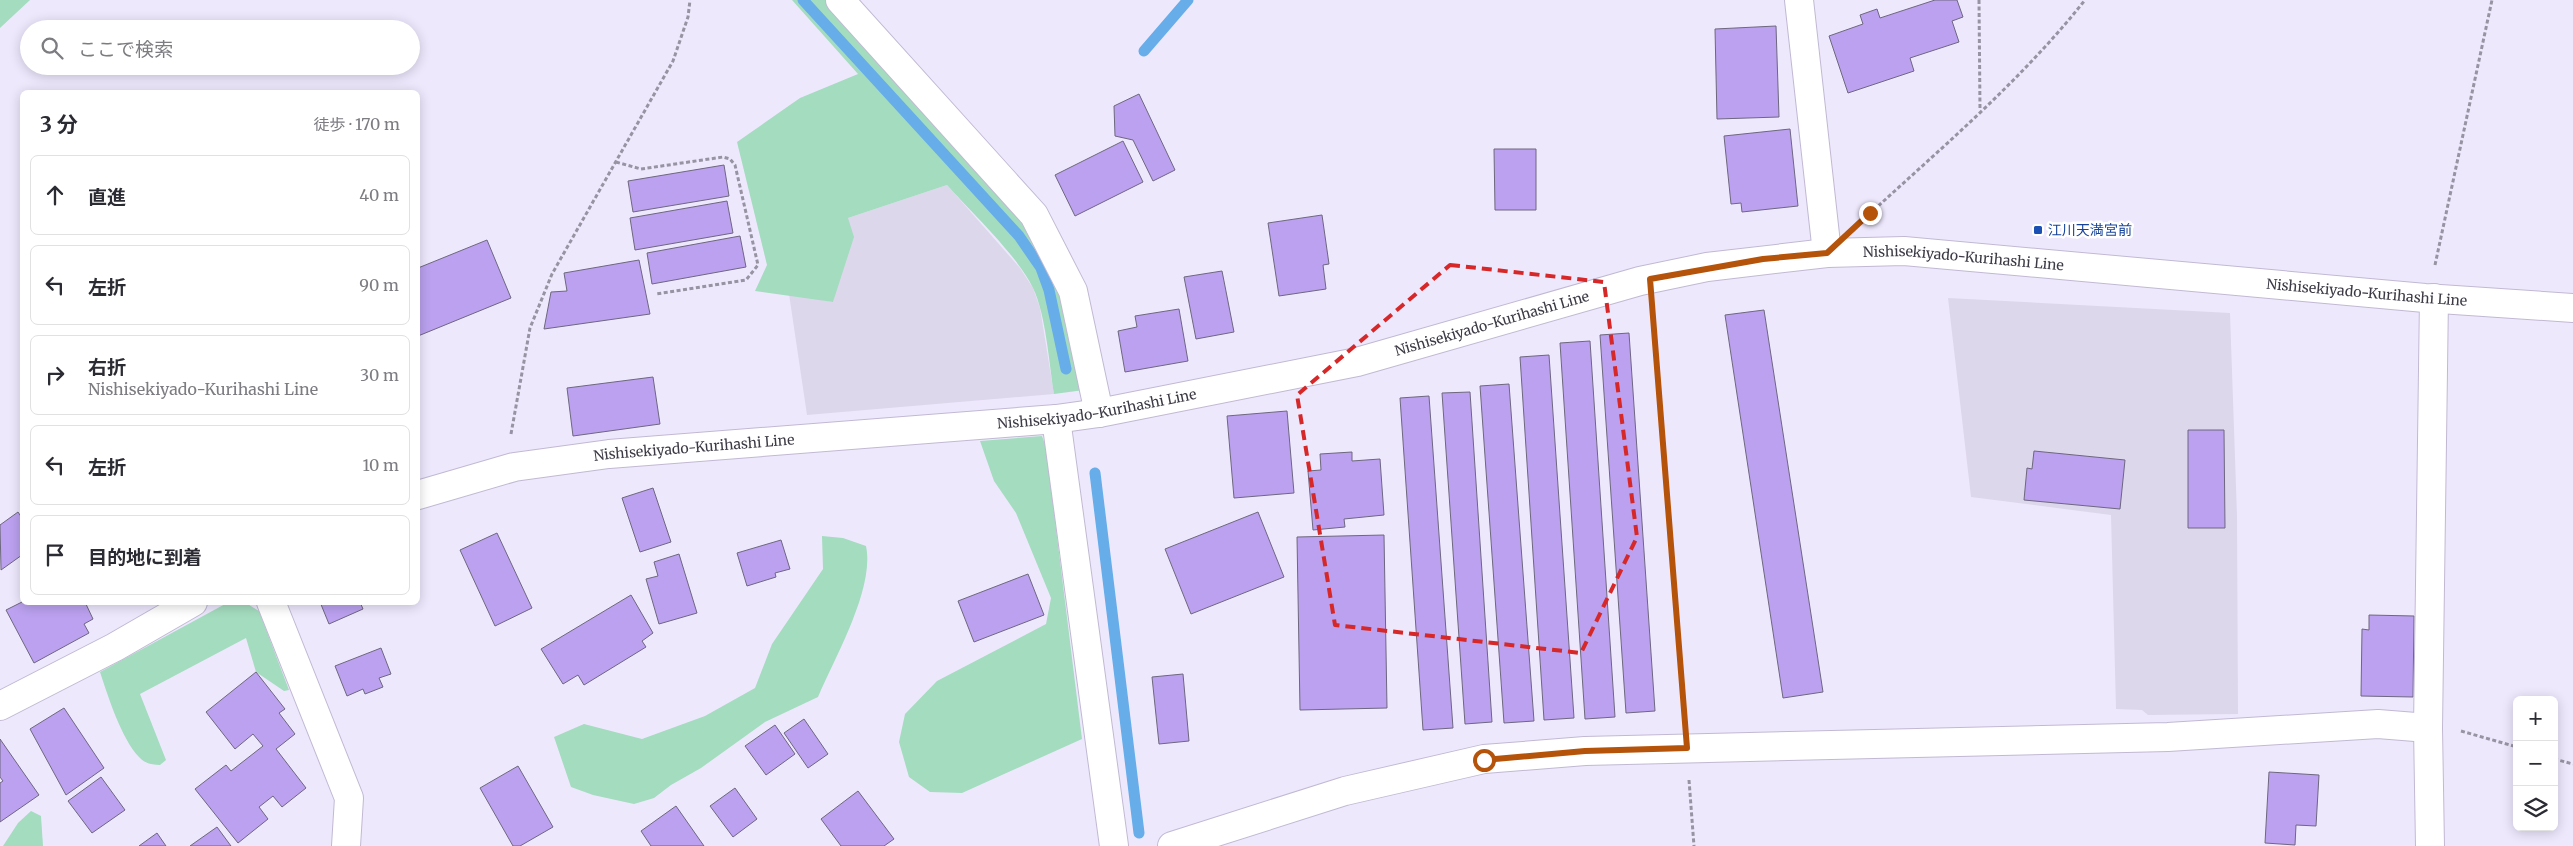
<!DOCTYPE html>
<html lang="ja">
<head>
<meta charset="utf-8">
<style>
	:root { --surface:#fff; --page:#f7f7f7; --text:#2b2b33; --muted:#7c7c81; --line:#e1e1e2 }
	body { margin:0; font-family:Merriweather,"Noto Sans JP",serif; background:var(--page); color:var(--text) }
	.controls { position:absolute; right:15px; bottom:15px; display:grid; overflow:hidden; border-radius:8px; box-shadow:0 2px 12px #0003 }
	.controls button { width:45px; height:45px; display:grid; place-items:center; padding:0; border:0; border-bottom:1px solid var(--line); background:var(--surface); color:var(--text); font:25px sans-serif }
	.stop { position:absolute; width:15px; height:15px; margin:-11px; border:4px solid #b45309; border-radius:50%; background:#fff }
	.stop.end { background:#b45309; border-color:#fff; box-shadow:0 1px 5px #0008 }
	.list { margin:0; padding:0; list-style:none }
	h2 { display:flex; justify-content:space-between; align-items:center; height:65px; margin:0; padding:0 20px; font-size:21px }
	h2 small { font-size:16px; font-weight:400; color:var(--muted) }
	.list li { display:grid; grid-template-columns:32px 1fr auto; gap:15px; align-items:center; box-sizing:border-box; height:80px; margin:0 10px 10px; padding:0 10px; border:1px solid var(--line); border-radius:8px }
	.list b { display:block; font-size:19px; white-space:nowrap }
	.list p { margin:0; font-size:16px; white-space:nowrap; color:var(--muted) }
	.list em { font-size:16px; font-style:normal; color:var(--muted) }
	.icon { flex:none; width:28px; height:28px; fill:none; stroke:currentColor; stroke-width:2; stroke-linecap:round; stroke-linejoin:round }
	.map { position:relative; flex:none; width:2573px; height:846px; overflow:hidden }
	.search { position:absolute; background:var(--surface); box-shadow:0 2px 12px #0003; left:20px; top:20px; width:400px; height:55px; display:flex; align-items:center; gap:12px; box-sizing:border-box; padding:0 18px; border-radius:28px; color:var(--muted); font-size:19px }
	.panel { position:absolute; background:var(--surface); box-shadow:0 2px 12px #0003; left:20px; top:90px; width:400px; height:515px; border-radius:8px }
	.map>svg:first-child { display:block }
	.industrial { fill:#ddd7ec }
	.green { fill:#a4dcbf }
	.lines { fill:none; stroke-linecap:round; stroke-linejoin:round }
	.stream { stroke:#66ade9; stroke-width:11 }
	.building { fill:#bba1ef; stroke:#6e677f }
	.street-casing { stroke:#c1b9d3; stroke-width:30 }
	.secondary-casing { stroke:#c1b9d3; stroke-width:30 }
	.path { stroke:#9893a3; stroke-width:3; stroke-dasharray:4 2.5; stroke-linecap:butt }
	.street { stroke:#fff; stroke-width:28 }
	.secondary { stroke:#fff; stroke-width:28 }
	.route { stroke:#b45309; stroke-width:6 }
	.marked { fill:none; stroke:#d62828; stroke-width:4; stroke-dasharray:10 6; stroke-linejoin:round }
	.transit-dot { fill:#1a4fb4; stroke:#fff; stroke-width:2 }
	.labels { text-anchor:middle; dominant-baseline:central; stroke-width:5; stroke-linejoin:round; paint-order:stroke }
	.transit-label { font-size:14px; fill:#164399; stroke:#fff; text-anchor:start }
	.street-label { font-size:14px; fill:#3d3a45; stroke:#fff }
</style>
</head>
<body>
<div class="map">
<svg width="2573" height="846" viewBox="0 0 2573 846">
	<rect width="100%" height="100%" fill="#eee8fd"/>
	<g class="industrial">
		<path d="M947,185L1020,268L1033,288L1040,308L1054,394L807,415L789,294L833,302L848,218Z"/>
		<path d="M1948,298L2230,313L2237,515L2238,714L2148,715L2142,710L2116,709L2111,515L1971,497Z"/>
	</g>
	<g class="green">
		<path d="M0,0H30L0,28Z"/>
		<path d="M792,0H831L1003,195L1033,236L1055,273L1084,390L1054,394C1049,363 1046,315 1033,288C1018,256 971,212 947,185L848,218L854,237L833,302L755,291L767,265L737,142L800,98L858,74Z"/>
		<path d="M1042,436L1046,447L1082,739L962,793L930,792L909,777L899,742L905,714L937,681L1046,624L1051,598L1016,513L994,481L980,441Z"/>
		<path d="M822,536L843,538L866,546C875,588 835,657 818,697L765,722L701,768L671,785L654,798L634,804L593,795L571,787L554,737L584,724L642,739L705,716L755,688L772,644L823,569Z"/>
		<path d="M227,603H246L259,611L289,690L284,691L256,672L246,638L140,694L166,760L160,765C152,765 144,763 139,757C121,738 108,696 100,672Z"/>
		<path d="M31,811L41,816L43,846H3L18,823Z"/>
	</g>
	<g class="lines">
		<g class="stream">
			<path d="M803,0L1019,236L1041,268L1049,290L1066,369"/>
			<path d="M1144,51L1188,0"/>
			<path d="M1095,473L1139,833"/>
		</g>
	</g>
	<g class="building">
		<path d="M1935,0H1957L1963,17L1952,21L1959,42L1910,58L1914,71L1848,93L1829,36L1863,24L1860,15L1877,9L1880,18Z"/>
		<path d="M1776,26L1779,117L1717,119L1715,29Z"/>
		<path d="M1139,94L1175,170L1153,181L1133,140L1115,136L1114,106Z"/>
		<path d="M1790,129L1798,206L1742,212L1741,203L1731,204L1724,136Z"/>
		<path d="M1123,141L1143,182L1075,216L1055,175Z"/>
		<path d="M1494,149H1536V210H1495Z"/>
		<path d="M724,165L729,196L633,212L628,181Z"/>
		<path d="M727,201L733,233L635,250L630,218Z"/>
		<path d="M1322,215L1329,264L1323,265L1326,289L1279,296L1268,223Z"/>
		<path d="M740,236L746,267L652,284L647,253Z"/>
		<path d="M487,240L511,298L418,336V268Z"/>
		<path d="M639,260L650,314L544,329L551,292L567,291L564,273Z"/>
		<path d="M1222,271L1234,332L1196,339L1184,277Z"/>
		<path d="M1179,309L1188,361L1125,372L1118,331L1137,327L1135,316Z"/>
		<path d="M1764,310L1823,692L1783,698L1725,315Z"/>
		<path d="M1629,333L1655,711L1626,713L1600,335Z"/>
		<path d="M1590,341L1615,717L1585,719L1560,343Z"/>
		<path d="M1549,355L1574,718L1544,720L1520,357Z"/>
		<path d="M653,377L660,424L573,436L567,388Z"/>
		<path d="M1509,384L1534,721L1504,723L1480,386Z"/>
		<path d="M1470,392L1492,722L1465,724L1442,393Z"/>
		<path d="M1429,396L1453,728L1423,730L1400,398Z"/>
		<path d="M1287,411L1294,493L1234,498L1227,416Z"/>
		<path d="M2188,430H2224L2225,528H2188Z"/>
		<path d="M2034,451L2125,460L2120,509L2024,500L2027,468L2032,469Z"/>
		<path d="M1352,452V461L1380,459L1384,515L1344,519L1345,527L1313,530L1308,471L1321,470L1320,454Z"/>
		<path d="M653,488L671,542L640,552L622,498Z"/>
		<path d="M18,512L22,518V555L1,570L0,525Z"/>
		<path d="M1258,512L1284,577L1191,614L1165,549Z"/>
		<path d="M497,533L532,608L495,626L460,550Z"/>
		<path d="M1384,535L1387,708L1300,710L1297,537Z"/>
		<path d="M781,540L790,569L775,573L776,577L747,586L737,553Z"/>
		<path d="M679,554L697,613L659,624L646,579L658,576L654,562Z"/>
		<path d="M1028,574L1044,615L974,642L958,601Z"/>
		<path d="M631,595L653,633L642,641L646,647L584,685L578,675L563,684L541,649Z"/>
		<path d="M22,602H85L93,619L84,624L89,633L34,663L6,610Z"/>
		<path d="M320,602H360L363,609L329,624Z"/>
		<path d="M2369,615L2414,616L2413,697L2361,696L2362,629L2369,630Z"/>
		<path d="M381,648L391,674L379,678L383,687L365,694L363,689L347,696L335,666Z"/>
		<path d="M256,672L285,709L279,713L295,734L276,749L306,788L282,807L273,796L259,807L268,819L238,843L195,789L226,765L231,771L263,746L253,734L235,749L206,712Z"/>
		<path d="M1183,674L1189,741L1159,744L1152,677Z"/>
		<path d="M64,708L104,768L66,795L30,729Z"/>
		<path d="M804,719L828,754L808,768L784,733Z"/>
		<path d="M775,725L795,754L766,775L745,746Z"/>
		<path d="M0,739L39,795L0,822V783L3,781L0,777Z"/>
		<path d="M518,766L553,827L520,846H513L480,788Z"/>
		<path d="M2269,772L2319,775L2316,826L2296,825L2295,845L2265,843Z"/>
		<path d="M101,777L125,810L92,833L68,801Z"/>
		<path d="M735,788L757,819L733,837L710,806Z"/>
		<path d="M858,791L894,839L884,846H841L821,819Z"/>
		<path d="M676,806L704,846H651L641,831Z"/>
		<path d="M217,827L231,846H190Z"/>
		<path d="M157,833L166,846H139Z"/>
	</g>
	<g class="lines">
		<g class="street-casing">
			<g id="street">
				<path d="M840,0L1034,215L1073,291L1099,413"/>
				<path d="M1799,0L1827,253"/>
				<path d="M1056,419L1114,846"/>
				<path d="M271,602L349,798L346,846"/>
				<path d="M1172,846L1345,791L1484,759L1585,751L2168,737L2378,724L2428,728"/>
				<path d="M2430,846L2428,728L2434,298"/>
			</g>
		</g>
		<g class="secondary-casing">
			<g id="secondary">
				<path id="s1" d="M418,495L514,467L609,454L1056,419L1099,413L1357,362L1640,281L1707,267L1827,253L1904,251L2425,298L2573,308"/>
				<path d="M0,706L115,647L193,602"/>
			</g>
		</g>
		<g class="path">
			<path d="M1979,0L1980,110"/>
			<path d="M616,162L641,169L723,157L730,159L735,165L758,265L746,280L656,294"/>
			<path d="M1864,219C1940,149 2021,81 2085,0"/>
			<path d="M2435,265L2492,0"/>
			<path d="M1652,312L1684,717"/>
			<path d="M511,434L530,328L552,274L673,61L688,17L690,0"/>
			<path d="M2461,731L2517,747"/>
			<path d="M2554,759L2573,764"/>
			<path d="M1689,780L1694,846"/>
		</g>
		<use href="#street" class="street"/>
		<use href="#secondary" class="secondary"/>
	</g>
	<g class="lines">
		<path class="route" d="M1484,760L1585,751L1687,748L1650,279L1763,259L1827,253L1870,213"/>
	</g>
	<path class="marked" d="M1450,265L1604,282L1637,537L1581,653L1335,625L1297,395Z"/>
	<rect class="transit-dot" x="2033" y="225" width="10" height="10" rx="2.5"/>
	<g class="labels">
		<g class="transit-label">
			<text x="2048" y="230">江川天満宮前</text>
		</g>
		<g class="street-label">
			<text stroke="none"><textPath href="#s1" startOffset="1571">Nishisekiyado-Kurihashi Line</textPath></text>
			<text stroke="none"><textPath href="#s1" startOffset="1976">Nishisekiyado-Kurihashi Line</textPath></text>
			<text stroke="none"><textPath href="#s1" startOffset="1091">Nishisekiyado-Kurihashi Line</textPath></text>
			<text stroke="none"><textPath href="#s1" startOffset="686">Nishisekiyado-Kurihashi Line</textPath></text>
			<text stroke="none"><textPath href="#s1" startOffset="281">Nishisekiyado-Kurihashi Line</textPath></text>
		</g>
	</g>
</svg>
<div class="controls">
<button>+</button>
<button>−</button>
<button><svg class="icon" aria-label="layers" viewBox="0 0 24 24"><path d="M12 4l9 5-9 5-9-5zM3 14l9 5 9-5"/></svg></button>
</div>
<div class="stop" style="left:1484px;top:760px"></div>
<div class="stop end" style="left:1870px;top:213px"></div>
<div class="search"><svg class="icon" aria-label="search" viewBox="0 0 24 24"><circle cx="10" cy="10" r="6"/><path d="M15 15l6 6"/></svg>ここで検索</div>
<section class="panel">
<h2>3 分<small>徒歩 · 170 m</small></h2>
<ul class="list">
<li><svg class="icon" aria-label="ahead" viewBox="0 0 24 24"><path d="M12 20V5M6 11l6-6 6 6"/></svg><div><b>直進</b></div><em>40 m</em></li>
<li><svg class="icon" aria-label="left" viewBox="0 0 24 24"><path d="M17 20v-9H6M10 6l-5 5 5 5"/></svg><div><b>左折</b></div><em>90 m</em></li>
<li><svg class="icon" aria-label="right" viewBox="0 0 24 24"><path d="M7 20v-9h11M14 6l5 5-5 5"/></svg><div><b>右折</b><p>Nishisekiyado-Kurihashi Line</p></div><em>30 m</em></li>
<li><svg class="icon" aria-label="left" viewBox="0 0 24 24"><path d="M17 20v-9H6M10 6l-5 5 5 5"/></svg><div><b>左折</b></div><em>10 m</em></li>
<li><svg class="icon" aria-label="arrive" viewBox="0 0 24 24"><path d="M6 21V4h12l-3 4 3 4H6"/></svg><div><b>目的地に到着</b></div></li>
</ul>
</section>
</div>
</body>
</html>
